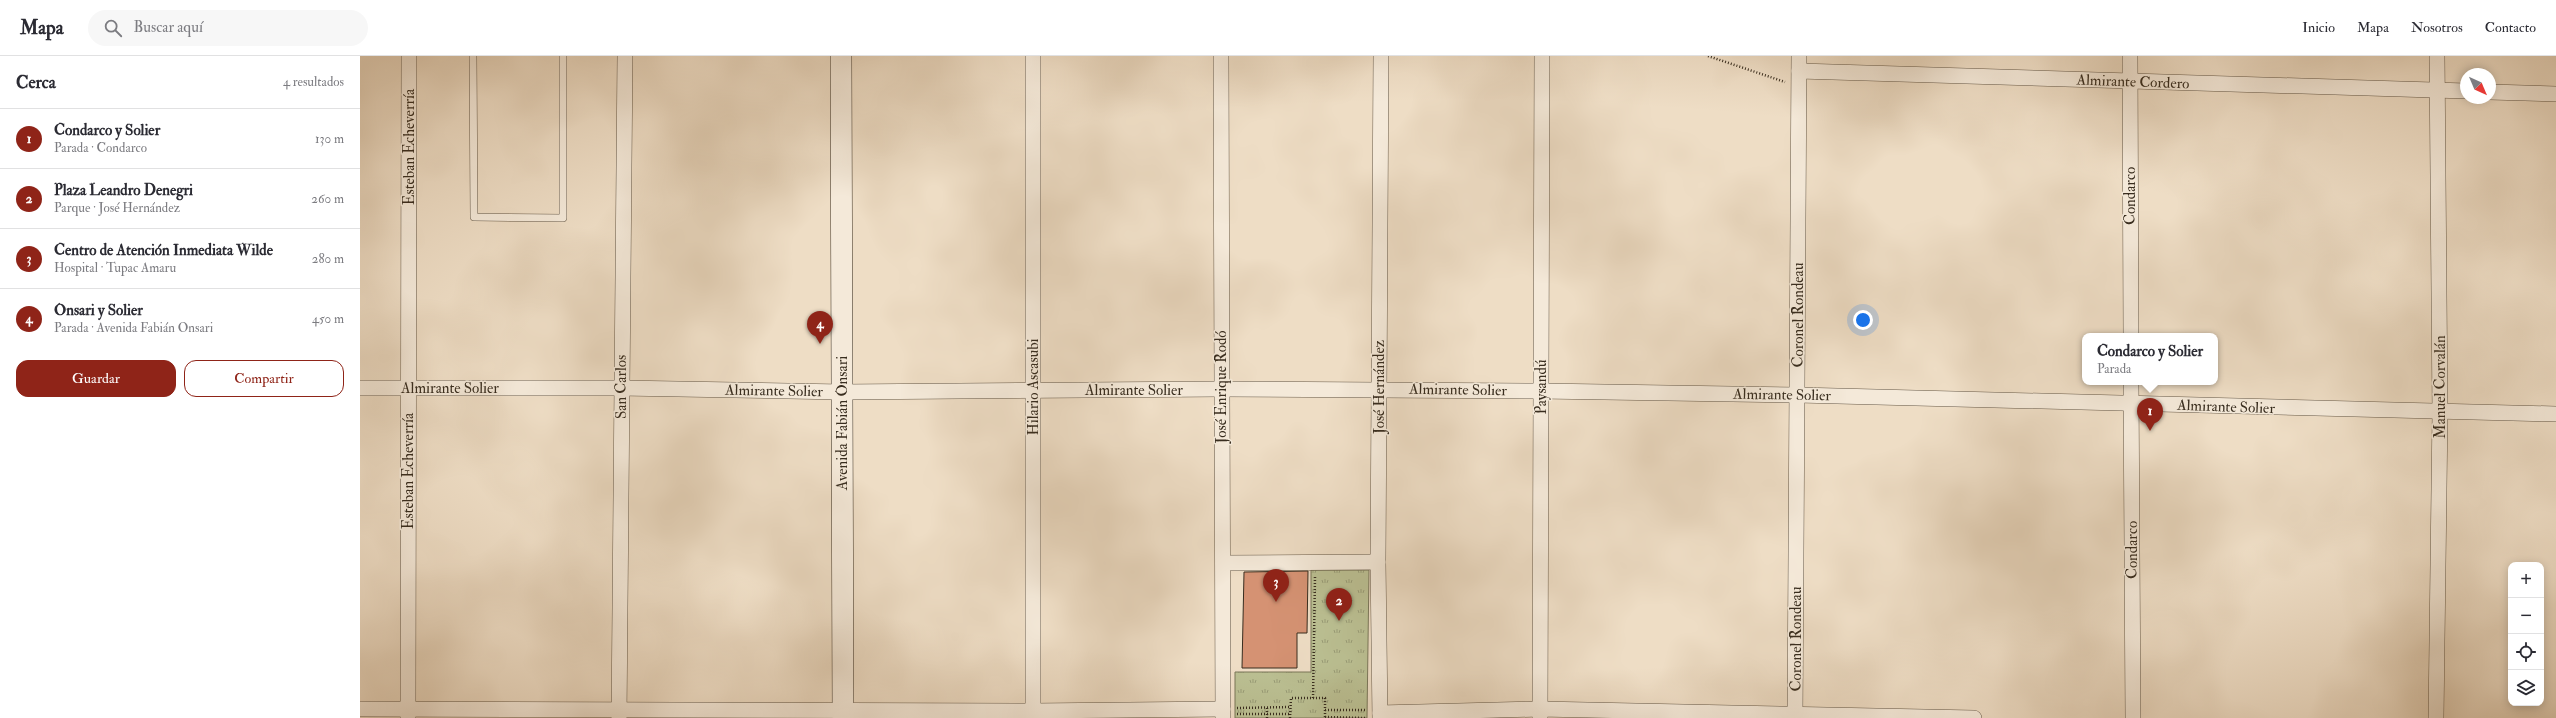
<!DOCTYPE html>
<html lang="es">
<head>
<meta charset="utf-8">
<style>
	:root { --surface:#fff; --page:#f7f7f7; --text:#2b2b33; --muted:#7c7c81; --line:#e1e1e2; --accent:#8f2418 }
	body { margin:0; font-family:"IM FELL Double Pica",serif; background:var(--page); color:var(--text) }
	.controls { position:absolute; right:12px; bottom:12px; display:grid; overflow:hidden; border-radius:8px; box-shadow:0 2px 10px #0003 }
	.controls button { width:36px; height:36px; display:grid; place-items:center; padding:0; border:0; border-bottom:1px solid var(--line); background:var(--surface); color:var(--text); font:20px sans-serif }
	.compass { position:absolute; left:2100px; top:12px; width:36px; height:36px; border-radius:50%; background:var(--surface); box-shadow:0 2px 10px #0003; rotate:136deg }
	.you { position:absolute; left:1503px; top:264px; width:14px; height:14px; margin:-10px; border:3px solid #fff; border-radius:50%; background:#1a73e8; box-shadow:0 0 0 6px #1a73e833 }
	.badge { display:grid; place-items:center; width:26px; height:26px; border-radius:50%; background:var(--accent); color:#fff; font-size:13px; font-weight:700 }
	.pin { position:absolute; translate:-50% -33px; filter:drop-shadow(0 1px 2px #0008) }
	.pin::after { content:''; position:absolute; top:21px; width:14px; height:12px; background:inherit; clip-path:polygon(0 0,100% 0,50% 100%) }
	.popup { position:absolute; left:1722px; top:277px; width:136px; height:52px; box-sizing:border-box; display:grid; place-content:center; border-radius:8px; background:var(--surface); filter:drop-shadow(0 1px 3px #0005); font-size:13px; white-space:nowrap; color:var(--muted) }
	.popup b { font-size:15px; color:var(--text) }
	.popup::after { content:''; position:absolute; left:50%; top:100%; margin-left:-8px; border:8px solid transparent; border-top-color:var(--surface) }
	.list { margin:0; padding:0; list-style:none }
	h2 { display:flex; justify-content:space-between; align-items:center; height:52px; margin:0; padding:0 16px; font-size:17px }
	h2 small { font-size:13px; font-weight:400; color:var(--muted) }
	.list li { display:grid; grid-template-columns:26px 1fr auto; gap:12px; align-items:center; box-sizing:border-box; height:60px; padding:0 16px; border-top:1px solid var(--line) }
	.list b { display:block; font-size:15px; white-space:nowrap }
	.list p { margin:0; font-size:13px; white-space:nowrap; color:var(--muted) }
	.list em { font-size:13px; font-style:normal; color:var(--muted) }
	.actions { display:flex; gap:8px; padding:12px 16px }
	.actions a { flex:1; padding:9px 0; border:1px solid var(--accent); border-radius:12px; text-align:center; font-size:14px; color:var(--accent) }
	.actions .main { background:var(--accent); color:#fff }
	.icon { flex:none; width:22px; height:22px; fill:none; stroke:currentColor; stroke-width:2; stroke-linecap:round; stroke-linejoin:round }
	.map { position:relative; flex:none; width:2196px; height:662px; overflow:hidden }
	header { display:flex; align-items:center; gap:24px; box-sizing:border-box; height:56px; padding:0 20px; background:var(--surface); border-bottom:1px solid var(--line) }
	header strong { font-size:19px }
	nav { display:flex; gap:22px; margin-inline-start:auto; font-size:14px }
	.search { width:280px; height:36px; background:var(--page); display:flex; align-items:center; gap:10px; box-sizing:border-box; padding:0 14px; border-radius:22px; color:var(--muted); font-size:15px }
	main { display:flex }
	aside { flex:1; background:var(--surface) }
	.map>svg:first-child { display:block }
	.park { fill:url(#park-tufts); stroke:#7a7659 }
	.building { fill:#d59273; stroke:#382d1f }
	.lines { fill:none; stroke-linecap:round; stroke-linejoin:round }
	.lane-casing { stroke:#665948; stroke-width:8 }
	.street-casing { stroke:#665948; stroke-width:16 }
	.secondary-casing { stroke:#382d1f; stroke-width:22 }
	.path { stroke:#382d1f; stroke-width:2.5; stroke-dasharray:1 2; stroke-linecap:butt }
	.lane { stroke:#f4e9d9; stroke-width:7 }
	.street { stroke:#f4e9d9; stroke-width:15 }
	.secondary { stroke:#f4e9d9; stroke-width:21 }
	.labels { text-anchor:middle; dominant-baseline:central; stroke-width:3; stroke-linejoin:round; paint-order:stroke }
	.street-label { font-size:15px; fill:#382d1f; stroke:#f4e9d9 }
</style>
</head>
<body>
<header>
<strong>Mapa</strong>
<div class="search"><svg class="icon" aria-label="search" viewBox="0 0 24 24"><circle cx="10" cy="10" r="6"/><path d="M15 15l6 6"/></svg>Buscar aquí</div>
<nav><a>Inicio</a><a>Mapa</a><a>Nosotros</a><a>Contacto</a></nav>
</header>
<main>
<aside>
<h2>Cerca<small>4 resultados</small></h2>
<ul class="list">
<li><span class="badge">1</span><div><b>Condarco y Solier</b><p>Parada · Condarco</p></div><em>130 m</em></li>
<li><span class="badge">2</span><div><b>Plaza Leandro Denegri</b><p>Parque · José Hernández</p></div><em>260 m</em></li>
<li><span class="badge">3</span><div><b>Centro de Atención Inmediata Wilde</b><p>Hospital · Tupac Amaru</p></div><em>280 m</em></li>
<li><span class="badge">4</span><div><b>Onsari y Solier</b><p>Parada · Avenida Fabián Onsari</p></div><em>450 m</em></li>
</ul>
<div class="actions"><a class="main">Guardar</a><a>Compartir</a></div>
</aside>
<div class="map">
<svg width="2196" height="662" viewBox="0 0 2196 662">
	<defs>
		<pattern id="park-tufts" width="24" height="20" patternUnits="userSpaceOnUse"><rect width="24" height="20" fill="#bbc093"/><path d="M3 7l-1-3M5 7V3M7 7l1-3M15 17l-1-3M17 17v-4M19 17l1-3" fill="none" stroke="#999c77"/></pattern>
	</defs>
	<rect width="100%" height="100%" fill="#eeddc5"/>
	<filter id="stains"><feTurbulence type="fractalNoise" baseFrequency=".005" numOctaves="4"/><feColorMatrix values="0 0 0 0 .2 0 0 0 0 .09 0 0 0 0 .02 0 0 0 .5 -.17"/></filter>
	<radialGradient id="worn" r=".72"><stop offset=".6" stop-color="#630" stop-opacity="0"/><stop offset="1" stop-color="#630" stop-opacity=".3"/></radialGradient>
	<path class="park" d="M951,514H1009L1007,662H875V616H951Z"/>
	<path class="building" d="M948,515L947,577H937V612H882L884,516Z"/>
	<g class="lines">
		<g class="lane-casing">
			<path id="lane" d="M113,0L114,161L203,162V0"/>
		</g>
		<g class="street-casing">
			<g id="street">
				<path d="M861,0L863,662"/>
				<path d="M1770,0L1771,280"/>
				<path d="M1439,15L2106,35"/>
				<path d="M2130,36L2196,38"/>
				<path d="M1771,326L1773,662"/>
				<path d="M0,332H261L482,336L861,333L1181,335L1438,339L2196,358"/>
				<path d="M863,507L1018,506"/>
				<path d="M0,653L673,655L863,653"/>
				<path d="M1020,657L1180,653L1614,662"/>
				<path d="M48,662L49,0"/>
				<path d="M259,662L265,0"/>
				<path d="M673,662V0"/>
				<path d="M1020,662L1018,506L1021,0"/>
				<path d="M1180,662L1182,0"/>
				<path d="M1435,662L1439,0"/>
				<path d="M2076,662L2080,357L2077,0"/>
			</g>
		</g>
		<g class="secondary-casing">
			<path id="secondary" d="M481,0L483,662"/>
		</g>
		<g class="path">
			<path d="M1348,0L1425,26"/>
			<path d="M953,642L955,521"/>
			<path d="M877,652L930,651"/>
			<path d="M965,654H1006"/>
			<path d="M877,658H930"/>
			<path d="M965,661L1006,662"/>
			<path d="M907,662V652"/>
			<path d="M930,662L931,642H965V662"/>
		</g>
		<use href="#lane" class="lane"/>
		<use href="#street" class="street"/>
		<use href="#secondary" class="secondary"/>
	</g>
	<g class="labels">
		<g class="street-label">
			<text transform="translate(1773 26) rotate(2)">Almirante Cordero</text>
			<text transform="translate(49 91) rotate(-90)">Esteban Echeverría</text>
			<text transform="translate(1770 140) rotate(-90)">Condarco</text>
			<text transform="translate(1438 259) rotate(-90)">Coronel Rondeau</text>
			<text transform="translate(261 331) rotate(-90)">San Carlos</text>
			<text transform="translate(673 331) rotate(-90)">Hilario Ascasubi</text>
			<text transform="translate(861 331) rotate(-90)">José Enrique Rodó</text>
			<text transform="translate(1019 331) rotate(-90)">José Hernández</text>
			<text transform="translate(1181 331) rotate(-90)">Paysandú</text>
			<text transform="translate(2080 331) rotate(-90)">Manuel Corvalán</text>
			<text x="90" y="332">Almirante Solier</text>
			<text x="774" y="334">Almirante Solier</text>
			<text transform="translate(1098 334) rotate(1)">Almirante Solier</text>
			<text transform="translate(414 335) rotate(1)">Almirante Solier</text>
			<text transform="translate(1422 339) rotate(1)">Almirante Solier</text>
			<text transform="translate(1866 351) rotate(2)">Almirante Solier</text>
			<text transform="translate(482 367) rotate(-90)">Avenida Fabián Onsari</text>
			<text transform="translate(48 415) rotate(-90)">Esteban Echeverría</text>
			<text transform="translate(1772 494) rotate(-90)">Condarco</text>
			<text transform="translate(1436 583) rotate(-90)">Coronel Rondeau</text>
		</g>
	</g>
	<rect width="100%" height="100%" filter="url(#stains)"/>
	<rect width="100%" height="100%" fill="url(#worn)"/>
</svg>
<div class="controls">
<button>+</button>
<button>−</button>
<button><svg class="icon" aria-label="locate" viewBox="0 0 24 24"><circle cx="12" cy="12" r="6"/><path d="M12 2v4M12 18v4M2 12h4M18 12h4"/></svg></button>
<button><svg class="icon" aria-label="layers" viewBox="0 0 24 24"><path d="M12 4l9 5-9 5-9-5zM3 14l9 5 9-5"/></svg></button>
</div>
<svg class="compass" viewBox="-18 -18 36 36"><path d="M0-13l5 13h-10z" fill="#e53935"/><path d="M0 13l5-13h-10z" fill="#7c7c81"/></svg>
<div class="you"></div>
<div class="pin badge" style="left:1790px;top:375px">1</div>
<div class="popup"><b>Condarco y Solier</b>Parada</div>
<div class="pin badge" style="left:979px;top:565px">2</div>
<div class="pin badge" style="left:916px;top:546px">3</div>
<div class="pin badge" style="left:460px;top:288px">4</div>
</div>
</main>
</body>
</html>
